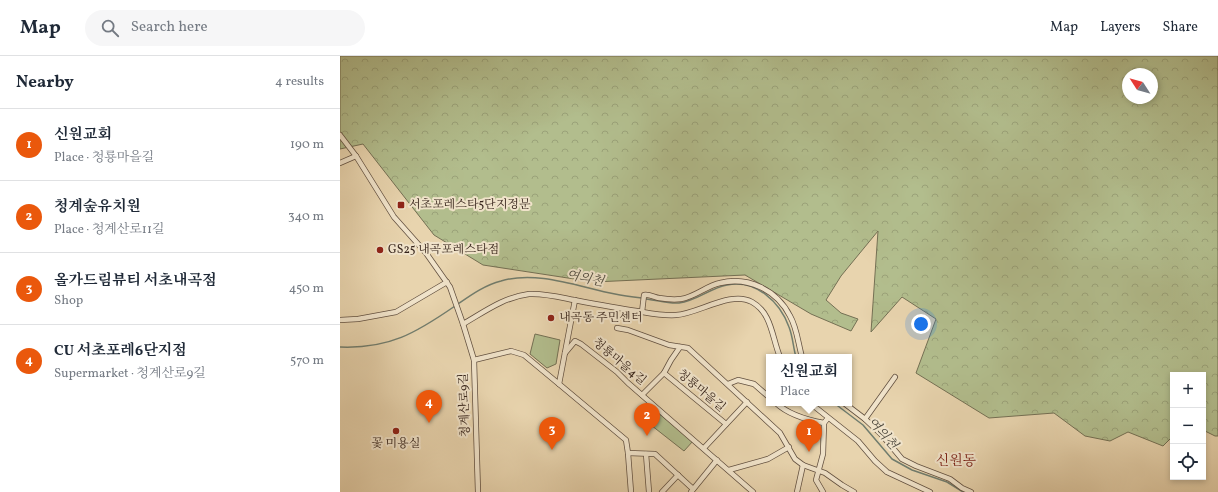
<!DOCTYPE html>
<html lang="en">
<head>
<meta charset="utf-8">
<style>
	:root { --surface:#fff; --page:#f6f6f7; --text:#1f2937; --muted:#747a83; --line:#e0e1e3; --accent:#ea580c }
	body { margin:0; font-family:Vollkorn,"Noto Serif KR",serif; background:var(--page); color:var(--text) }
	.controls { position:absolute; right:12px; bottom:12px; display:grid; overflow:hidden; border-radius:0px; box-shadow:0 2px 6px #0003 }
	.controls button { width:36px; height:36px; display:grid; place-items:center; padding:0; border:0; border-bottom:1px solid var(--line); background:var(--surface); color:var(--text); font:20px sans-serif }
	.compass { position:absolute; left:782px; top:12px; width:36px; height:36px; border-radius:50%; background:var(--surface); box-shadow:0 2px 6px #0003; rotate:306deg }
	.you { position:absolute; left:581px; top:268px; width:14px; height:14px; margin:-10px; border:3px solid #fff; border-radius:50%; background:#1a73e8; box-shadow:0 0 0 6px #1a73e833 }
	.badge { display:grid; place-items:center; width:26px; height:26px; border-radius:50%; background:var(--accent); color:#fff; font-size:13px; font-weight:700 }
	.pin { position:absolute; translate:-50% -33px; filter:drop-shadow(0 1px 2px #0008) }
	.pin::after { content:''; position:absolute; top:21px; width:14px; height:12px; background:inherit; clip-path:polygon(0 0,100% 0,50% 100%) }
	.popup { position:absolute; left:426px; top:298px; width:86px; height:52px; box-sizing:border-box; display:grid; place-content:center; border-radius:0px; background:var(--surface); filter:drop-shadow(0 1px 3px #0005); font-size:13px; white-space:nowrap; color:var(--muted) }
	.popup b { font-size:15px; color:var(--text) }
	.popup::after { content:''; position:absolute; left:50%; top:100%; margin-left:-8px; border:8px solid transparent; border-top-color:var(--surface) }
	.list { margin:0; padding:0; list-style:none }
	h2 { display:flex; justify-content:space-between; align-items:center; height:52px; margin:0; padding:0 16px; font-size:17px }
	h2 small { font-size:13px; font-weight:400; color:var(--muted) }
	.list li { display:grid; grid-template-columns:26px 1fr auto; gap:12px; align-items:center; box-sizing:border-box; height:72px; padding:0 16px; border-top:1px solid var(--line) }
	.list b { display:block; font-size:15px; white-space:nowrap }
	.list p { margin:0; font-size:13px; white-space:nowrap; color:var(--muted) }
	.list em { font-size:13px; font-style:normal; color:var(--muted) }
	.icon { flex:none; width:22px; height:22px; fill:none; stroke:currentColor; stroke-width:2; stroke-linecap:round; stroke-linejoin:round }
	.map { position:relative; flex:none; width:878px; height:436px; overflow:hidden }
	header { display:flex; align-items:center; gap:24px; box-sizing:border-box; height:56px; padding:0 20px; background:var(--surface); border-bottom:1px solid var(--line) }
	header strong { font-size:19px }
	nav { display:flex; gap:22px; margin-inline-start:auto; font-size:14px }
	.search { width:280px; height:36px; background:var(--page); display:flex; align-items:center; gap:10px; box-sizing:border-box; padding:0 14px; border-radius:22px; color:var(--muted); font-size:15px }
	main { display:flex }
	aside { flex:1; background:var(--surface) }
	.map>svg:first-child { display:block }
	.green { fill:#b2bd8d; stroke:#747054 }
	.forest { fill:url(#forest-crowns); stroke:#747054; fill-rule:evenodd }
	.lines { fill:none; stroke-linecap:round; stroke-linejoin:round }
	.stream { stroke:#717d6e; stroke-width:1.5 }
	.minor-casing { stroke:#625040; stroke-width:6 }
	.minor { stroke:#f0e3ca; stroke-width:4.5 }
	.poi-dot { fill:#8f2418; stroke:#f0e3ca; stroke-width:1.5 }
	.labels { text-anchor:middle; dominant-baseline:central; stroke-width:4; stroke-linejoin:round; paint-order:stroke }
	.poi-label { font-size:12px; fill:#36241b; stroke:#f0e3ca; text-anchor:start }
	.street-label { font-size:12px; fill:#36241b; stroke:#f0e3ca }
	.water-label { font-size:13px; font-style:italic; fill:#4e493e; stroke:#f0e3ca }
	.quarter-label { font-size:14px; fill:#7a1f14; stroke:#f0e3ca }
</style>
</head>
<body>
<header>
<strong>Map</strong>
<div class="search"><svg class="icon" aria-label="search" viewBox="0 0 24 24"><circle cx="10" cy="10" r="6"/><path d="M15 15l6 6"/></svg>Search here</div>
<nav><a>Map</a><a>Layers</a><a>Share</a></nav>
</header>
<main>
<aside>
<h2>Nearby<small>4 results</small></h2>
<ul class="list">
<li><span class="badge">1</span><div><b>신원교회</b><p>Place · 청룡마을길</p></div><em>190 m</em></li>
<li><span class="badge">2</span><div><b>청계숲유치원</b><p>Place · 청계산로11길</p></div><em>340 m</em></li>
<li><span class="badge">3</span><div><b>올가드림뷰티 서초내곡점</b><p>Shop</p></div><em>450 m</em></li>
<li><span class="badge">4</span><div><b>CU 서초포레6단지점</b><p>Supermarket · 청계산로9길</p></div><em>570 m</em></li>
</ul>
</aside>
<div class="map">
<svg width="878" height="436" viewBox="0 0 878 436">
	<defs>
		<pattern id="forest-crowns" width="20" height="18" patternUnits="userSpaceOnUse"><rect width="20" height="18" fill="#b2bd8d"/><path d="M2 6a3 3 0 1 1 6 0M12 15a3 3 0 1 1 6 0" fill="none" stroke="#9aa279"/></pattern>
	</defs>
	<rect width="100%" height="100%" fill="#e8d4ae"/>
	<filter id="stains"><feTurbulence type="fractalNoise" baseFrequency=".005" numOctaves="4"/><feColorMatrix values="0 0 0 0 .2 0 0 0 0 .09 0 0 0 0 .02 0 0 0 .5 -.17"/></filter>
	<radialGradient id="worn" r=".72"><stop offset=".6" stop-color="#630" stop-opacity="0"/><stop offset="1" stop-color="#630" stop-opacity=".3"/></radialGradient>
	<g class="green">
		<path d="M195,278L220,284L216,308L207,312L190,298Z"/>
		<path d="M311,351L353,385L344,395L302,362Z"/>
	</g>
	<path class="forest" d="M0,0H878V380H875L863,374V319H833V380L823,390L788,376L770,385L745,380L714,357L649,362L576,317L596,263L562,241L531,276L538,175L501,220L486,244L501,257L518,263L511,275L471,258L405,219L254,226L143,209L94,179L23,88L0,93ZM788,18H812V42H788Z"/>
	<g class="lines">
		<g class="stream">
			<path d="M306,243C316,244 329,248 339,247C357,245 370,232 387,229C416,223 440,246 449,271C453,281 453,291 456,301"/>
			<path d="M118,248C131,239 145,229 161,225C197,214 239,231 275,238C284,240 293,241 302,242"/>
			<path d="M0,291C49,293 76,277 115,250"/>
			<path d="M494,347L523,369L552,403L572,414L607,426L623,436"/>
		</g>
		<g class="minor-casing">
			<g id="minor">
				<path d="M0,79L16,100L54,161L86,197L110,231L123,268L134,304L138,436"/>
				<path d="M0,107L16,100"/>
				<path d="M235,244L219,328L286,384L288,397L291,436"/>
				<path d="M302,256L304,239C309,238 314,241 319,242C325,243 334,244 341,243C355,241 366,230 380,227C408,220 437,234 450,260C457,272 458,287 462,301"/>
				<path d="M0,264L18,263L56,256L107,226"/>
				<path d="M123,268C144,256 164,241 189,238C204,237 219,241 234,244C255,248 276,252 297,255C309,257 323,260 336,259C358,258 391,234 412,246C432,257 432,282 440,301"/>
				<path d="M277,272L288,274L329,289L348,292L440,377L455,403L463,409L485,417L502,429L514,436"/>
				<path d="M225,297L235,285L241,288L277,316L288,327L413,436"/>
				<path d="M134,304L171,295L184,299L219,328"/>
				<path d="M324,317L386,368"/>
				<path d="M388,328L398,324L414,328L429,341"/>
				<path d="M302,339L324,317L331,304L340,291"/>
				<path d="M436,347C449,359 467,364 484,367"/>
				<path d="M470,347L518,385L535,405L547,416L590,436"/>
				<path d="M504,347L525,363L541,378L562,403L576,410L610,423L622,432L631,436"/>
				<path d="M525,363L555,321"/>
				<path d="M364,392L407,346"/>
				<path d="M288,397L315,398L353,433"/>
				<path d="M306,398L309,436"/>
				<path d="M389,414L428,403L449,391"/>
				<path d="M322,436L338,419"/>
				<path d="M351,436L377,404"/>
				<path d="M457,436L463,409"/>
				<path d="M483,436L476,424L483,398L484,367L488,362"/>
			</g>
		</g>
		<use href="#minor" class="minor"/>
	</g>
	<g class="poi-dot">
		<rect x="57" y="145" width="8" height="8" rx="2"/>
		<circle cx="40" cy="194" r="4"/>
		<circle cx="211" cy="262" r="4"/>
		<circle cx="56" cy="375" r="4"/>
	</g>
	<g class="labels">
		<g class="poi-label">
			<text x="69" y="149">서초포레스타5단지정문</text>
			<text x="48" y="194">GS25 내곡포레스타점</text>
			<text x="219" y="262">내곡동 주민센터</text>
			<text x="56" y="388" text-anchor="middle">꽃 미용실</text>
		</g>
		<g class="street-label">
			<text transform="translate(279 306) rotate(40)">청룡마을4길</text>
			<text transform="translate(361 335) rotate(40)">청룡마을길</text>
			<text transform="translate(125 349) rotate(-92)">청계산로9길</text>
		</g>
		<g class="water-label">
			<text transform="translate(245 223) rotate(12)">여의천</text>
			<text transform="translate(542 378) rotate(48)">여의천</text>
		</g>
		<g class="quarter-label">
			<text x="616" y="405">신원동</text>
		</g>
	</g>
	<rect width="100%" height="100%" filter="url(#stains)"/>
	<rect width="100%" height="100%" fill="url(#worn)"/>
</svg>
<div class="controls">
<button>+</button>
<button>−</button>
<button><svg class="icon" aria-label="locate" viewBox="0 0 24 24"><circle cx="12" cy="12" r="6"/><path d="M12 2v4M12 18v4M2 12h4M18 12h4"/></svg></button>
</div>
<svg class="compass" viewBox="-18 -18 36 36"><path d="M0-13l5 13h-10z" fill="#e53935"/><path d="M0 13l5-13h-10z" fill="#747a83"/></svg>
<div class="you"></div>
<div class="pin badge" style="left:469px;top:396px">1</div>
<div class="popup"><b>신원교회</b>Place</div>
<div class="pin badge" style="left:307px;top:380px">2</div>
<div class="pin badge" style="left:212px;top:394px">3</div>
<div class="pin badge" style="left:89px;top:367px">4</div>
</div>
</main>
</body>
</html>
